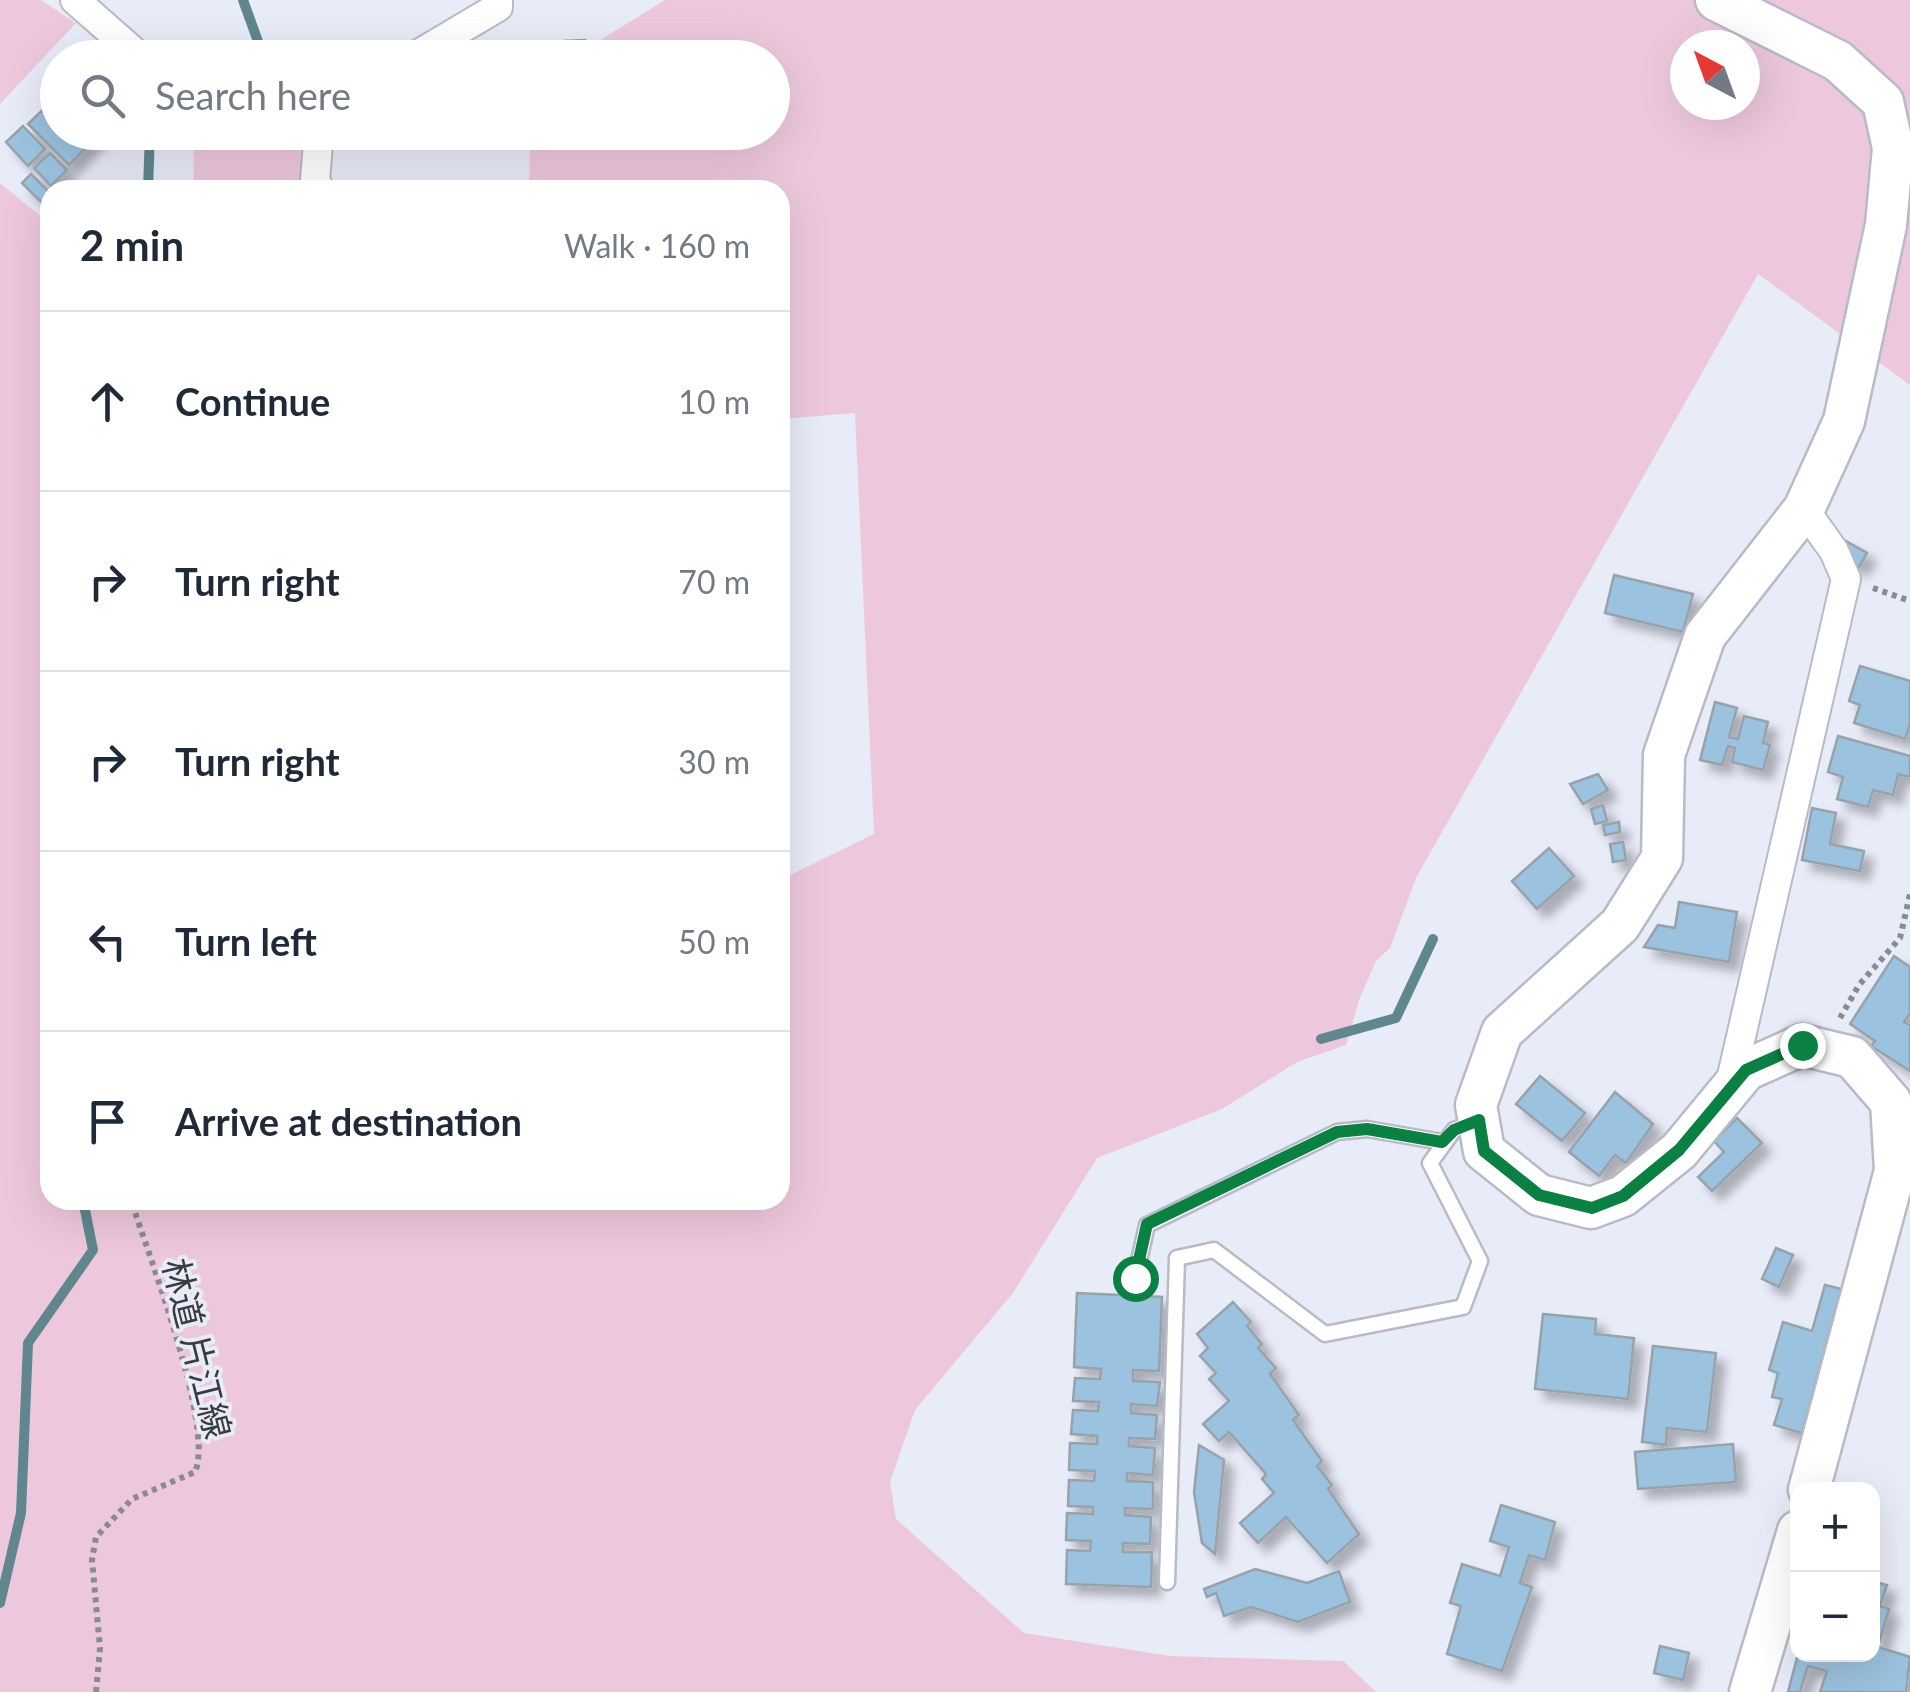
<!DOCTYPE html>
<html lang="en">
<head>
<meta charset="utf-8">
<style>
	:root { --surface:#fff; --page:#f2f2f3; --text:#1f2937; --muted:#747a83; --line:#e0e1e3 }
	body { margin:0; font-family:Lato,"Noto Sans JP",sans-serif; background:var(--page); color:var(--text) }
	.controls { position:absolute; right:30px; bottom:30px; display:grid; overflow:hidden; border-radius:20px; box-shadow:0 10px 40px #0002 }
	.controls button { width:90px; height:90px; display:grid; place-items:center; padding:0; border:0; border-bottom:2px solid var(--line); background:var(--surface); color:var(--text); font:50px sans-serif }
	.compass { position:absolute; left:1670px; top:30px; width:90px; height:90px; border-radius:50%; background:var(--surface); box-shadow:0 10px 40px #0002; rotate:319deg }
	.stop { position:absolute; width:30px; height:30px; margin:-22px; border:8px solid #0b8043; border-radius:50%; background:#fff }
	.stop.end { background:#0b8043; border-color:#fff; box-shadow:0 2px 10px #0008 }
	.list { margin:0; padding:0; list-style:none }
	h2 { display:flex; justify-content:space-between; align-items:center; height:130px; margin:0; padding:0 40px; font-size:42px }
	h2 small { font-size:32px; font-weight:400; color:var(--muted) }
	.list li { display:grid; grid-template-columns:65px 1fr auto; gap:30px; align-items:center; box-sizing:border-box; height:180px; padding:0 40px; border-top:2px solid var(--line) }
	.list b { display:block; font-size:38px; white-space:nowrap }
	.list em { font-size:32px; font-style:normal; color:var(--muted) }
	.icon { flex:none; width:55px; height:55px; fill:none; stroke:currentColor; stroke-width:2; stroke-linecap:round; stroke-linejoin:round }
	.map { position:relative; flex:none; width:1910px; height:1692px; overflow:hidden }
	.search { position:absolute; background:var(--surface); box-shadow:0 10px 40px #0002; left:40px; top:40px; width:750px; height:110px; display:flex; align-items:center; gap:25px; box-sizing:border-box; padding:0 35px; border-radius:55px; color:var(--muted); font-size:38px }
	.panel { position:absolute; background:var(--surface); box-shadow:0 10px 40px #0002; left:40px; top:180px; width:750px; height:1030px; border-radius:30px }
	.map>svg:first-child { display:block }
	.green { fill:#edc8dc; fill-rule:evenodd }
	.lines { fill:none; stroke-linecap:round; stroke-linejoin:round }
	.stream { stroke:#60878e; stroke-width:10 }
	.building { fill:#9bc2df; stroke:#97a2aa; stroke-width:2.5; filter:url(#shadow) }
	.lane-casing { stroke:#b8bbc7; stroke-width:19 }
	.street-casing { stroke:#b8bbc7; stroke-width:32 }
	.secondary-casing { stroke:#b8bbc7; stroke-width:45 }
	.path { stroke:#898b94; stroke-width:6; stroke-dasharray:5 5; stroke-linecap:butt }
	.lane { stroke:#fff; stroke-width:14 }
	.street { stroke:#fff; stroke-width:28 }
	.secondary { stroke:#fff; stroke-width:40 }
	.route { stroke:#0b8043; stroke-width:12 }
	.labels { text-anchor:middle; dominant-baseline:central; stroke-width:8; stroke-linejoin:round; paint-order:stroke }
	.street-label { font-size:35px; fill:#3a3b40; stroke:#e8ebf8 }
</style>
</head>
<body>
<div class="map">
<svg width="1910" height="1692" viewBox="0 0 1910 1692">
	<defs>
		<filter id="shadow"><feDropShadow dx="9" dy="9" stdDeviation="5" flood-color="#0004"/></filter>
	</defs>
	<rect width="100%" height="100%" fill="#e8ebf8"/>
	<g class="green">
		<path d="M0,0H41L76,23L0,104Z"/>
		<path d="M665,0H1910V385L1758,274L1416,878L1390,948L1376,961L1359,1000L1346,1045L1297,1062L1222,1109L1097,1158L1013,1293L915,1410L890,1482L896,1519L1024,1633L1170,1656L1343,1661L1376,1692H0V183L50,224V1200H780V880L874,834L855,413L780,419V190H529L530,133L772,132V58L573,57ZM1685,45H1745V105H1685Z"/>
		<path d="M193,133H312L309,190H194Z"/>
	</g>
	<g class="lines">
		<g class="stream">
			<path d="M243,0L264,58"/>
			<path d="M155,58L156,50L205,58"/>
			<path d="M148,190L150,132"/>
			<path d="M1321,1039L1396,1018L1433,939"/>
			<path d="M0,1603L21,1513L28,1343L93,1250L83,1200"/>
		</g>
	</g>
	<g class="building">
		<path d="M585,40L586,58H564V41Z"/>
		<path d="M695,42V58H673V43Z"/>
		<path d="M58,95V132H101L69,165L28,124Z"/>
		<path d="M23,126L45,149L28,166L6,142Z"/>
		<path d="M50,153L67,170L51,186L34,168Z"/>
		<path d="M31,174L50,193L41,202L22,183Z"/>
		<path d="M1846,541L1867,553L1859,567L1837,555Z"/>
		<path d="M1614,575L1693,594L1683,632L1605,613Z"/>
		<path d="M1860,666L1910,681V723L1905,739L1854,723L1860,705L1849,701Z"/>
		<path d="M1715,702L1737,708L1729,737L1738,739L1744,716L1768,722L1763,743L1770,745L1763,770L1732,762L1735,748L1728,746L1722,765L1700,760Z"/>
		<path d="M1838,736L1910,756V777L1898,774L1893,795L1873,790L1868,807L1837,799L1843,777L1828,772Z"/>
		<path d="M1598,774L1608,790L1583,804L1570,784Z"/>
		<path d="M1603,805L1607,821L1595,824L1591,809Z"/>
		<path d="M1812,808L1836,813L1830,844L1864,851L1860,871L1802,860Z"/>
		<path d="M1619,822L1620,832L1605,835L1603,825Z"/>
		<path d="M1623,842L1626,860L1613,862L1610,844Z"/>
		<path d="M1549,848L1574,876L1537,909L1512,881Z"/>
		<path d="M1679,902L1737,912L1729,962L1644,947L1658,925L1675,928Z"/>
		<path d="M1894,956L1910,967V1013L1904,1022L1910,1025V1071L1871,1046L1875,1041L1850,1024Z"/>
		<path d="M1540,1076L1585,1113L1562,1141L1516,1104Z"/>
		<path d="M1615,1092L1653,1124L1626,1163L1615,1155L1599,1176L1569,1152Z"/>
		<path d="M1737,1118L1762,1143L1712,1191L1698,1177L1724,1152L1714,1141Z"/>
		<path d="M1776,1248L1793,1255L1779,1287L1762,1279Z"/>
		<path d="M1825,1285L1841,1289L1802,1433L1774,1425L1782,1399L1772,1397L1778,1373L1769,1370L1783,1322L1812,1331Z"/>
		<path d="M1077,1293L1162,1297L1159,1371L1133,1370V1381L1160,1382L1157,1406L1131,1404V1413L1157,1415L1155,1439L1129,1438V1446L1155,1448L1153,1475L1127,1473V1481L1153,1482V1509L1125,1508V1515L1151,1517L1150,1544L1123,1543V1552H1152L1151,1587L1066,1584L1067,1550L1090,1551L1091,1541L1066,1540L1067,1513L1093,1514V1507L1068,1506L1069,1480L1094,1481L1095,1471L1069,1470L1070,1443L1097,1444V1436L1071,1434L1073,1410L1098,1411L1099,1402L1073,1401L1075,1378L1100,1379L1101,1369L1074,1367Z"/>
		<path d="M1233,1302L1251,1322L1247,1326L1262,1344L1258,1348L1276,1368L1270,1374L1299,1415L1293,1420L1322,1461L1317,1466L1332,1485L1328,1489L1359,1534L1327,1563L1286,1517L1258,1543L1240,1523L1274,1493L1262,1479L1266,1474L1229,1432L1219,1441L1203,1424L1229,1401L1209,1379L1216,1373L1200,1356L1208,1348L1197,1334Z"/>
		<path d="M1543,1314L1596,1319L1595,1334L1634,1338L1628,1399L1535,1389Z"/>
		<path d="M1653,1346L1716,1353L1707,1432L1667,1428L1666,1445L1642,1442Z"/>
		<path d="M1733,1444L1736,1482L1638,1489L1635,1452Z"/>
		<path d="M1199,1445L1224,1460L1215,1554L1202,1543L1194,1492Z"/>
		<path d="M1501,1505L1555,1522L1545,1560L1529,1555L1520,1583L1532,1587L1502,1671L1447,1654L1461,1606L1450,1603L1462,1564L1500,1576L1509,1547L1490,1541Z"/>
		<path d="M1255,1569L1307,1583L1339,1571L1350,1602L1298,1622L1251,1607L1224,1616L1216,1593L1207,1597L1204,1589Z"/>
		<path d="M1872,1581L1887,1585L1880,1606L1889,1609L1878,1647L1910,1657L1906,1692H1820L1827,1671L1808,1666L1800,1692H1788L1798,1654H1872Z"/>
		<path d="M1660,1646L1689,1653L1683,1680L1654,1673Z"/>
	</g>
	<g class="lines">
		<g class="lane-casing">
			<g id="lane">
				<path d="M1135,1279L1147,1225L1337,1132L1367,1129L1442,1142"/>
				<path d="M1167,1582L1177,1258L1214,1250L1325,1334L1463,1307L1480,1261L1430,1163L1454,1130L1474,1122"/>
			</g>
		</g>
		<g class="street-casing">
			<g id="street">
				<path d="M75,0L141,58"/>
				<path d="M412,58L498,7V0"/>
				<path d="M319,132L315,180L320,190"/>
				<path d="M1729,1089L1846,579L1834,551L1804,509"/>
			</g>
		</g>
		<g class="secondary-casing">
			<g id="secondary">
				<path d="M1716,0L1838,61L1883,102L1893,148L1886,225L1844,421L1804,509L1705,636L1664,755L1662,858L1620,925L1502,1032L1476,1105L1484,1151L1539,1195L1591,1208L1623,1196L1679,1151L1746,1070L1802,1045L1852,1057L1891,1102L1895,1171L1809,1490"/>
				<path d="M1750,1692L1798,1531"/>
			</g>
		</g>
		<g class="path">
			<path d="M1873,588L1910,601"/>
			<path d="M1840,1018L1859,985L1900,938L1910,894"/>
			<path d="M96,1692L100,1648L92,1560L96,1537L132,1499L195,1472C215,1426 148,1254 131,1200"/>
		</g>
		<use href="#lane" class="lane"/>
		<use href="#street" class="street"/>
		<use href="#secondary" class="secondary"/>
	</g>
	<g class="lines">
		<path class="route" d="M1135,1278L1147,1224L1337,1132L1367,1129L1442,1142L1454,1130L1479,1120L1484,1151L1539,1195L1592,1208L1623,1196L1679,1150L1746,1070L1802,1045"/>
	</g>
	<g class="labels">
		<g class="street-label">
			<text transform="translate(198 1348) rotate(76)">林道 片江線</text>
		</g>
	</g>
</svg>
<div class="controls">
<button>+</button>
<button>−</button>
</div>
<svg class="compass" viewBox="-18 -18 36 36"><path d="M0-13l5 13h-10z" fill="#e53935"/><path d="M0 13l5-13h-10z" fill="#747a83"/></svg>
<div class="stop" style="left:1135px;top:1278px"></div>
<div class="stop end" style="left:1802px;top:1045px"></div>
<div class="search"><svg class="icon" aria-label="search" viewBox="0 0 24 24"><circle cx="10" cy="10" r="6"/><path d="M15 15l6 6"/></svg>Search here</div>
<section class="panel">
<h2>2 min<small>Walk · 160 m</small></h2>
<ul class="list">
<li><svg class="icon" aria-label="ahead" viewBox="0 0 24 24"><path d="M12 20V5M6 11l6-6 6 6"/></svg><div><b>Continue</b></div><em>10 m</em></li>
<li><svg class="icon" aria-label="right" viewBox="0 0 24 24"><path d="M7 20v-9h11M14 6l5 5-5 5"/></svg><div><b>Turn right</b></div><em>70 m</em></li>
<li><svg class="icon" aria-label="right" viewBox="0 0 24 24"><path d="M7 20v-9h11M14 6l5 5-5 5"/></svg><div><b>Turn right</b></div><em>30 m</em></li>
<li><svg class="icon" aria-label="left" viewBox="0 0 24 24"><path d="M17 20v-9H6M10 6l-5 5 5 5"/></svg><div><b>Turn left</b></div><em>50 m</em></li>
<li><svg class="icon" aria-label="arrive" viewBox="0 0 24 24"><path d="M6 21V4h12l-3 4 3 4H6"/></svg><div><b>Arrive at destination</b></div></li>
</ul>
</section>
</div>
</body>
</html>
